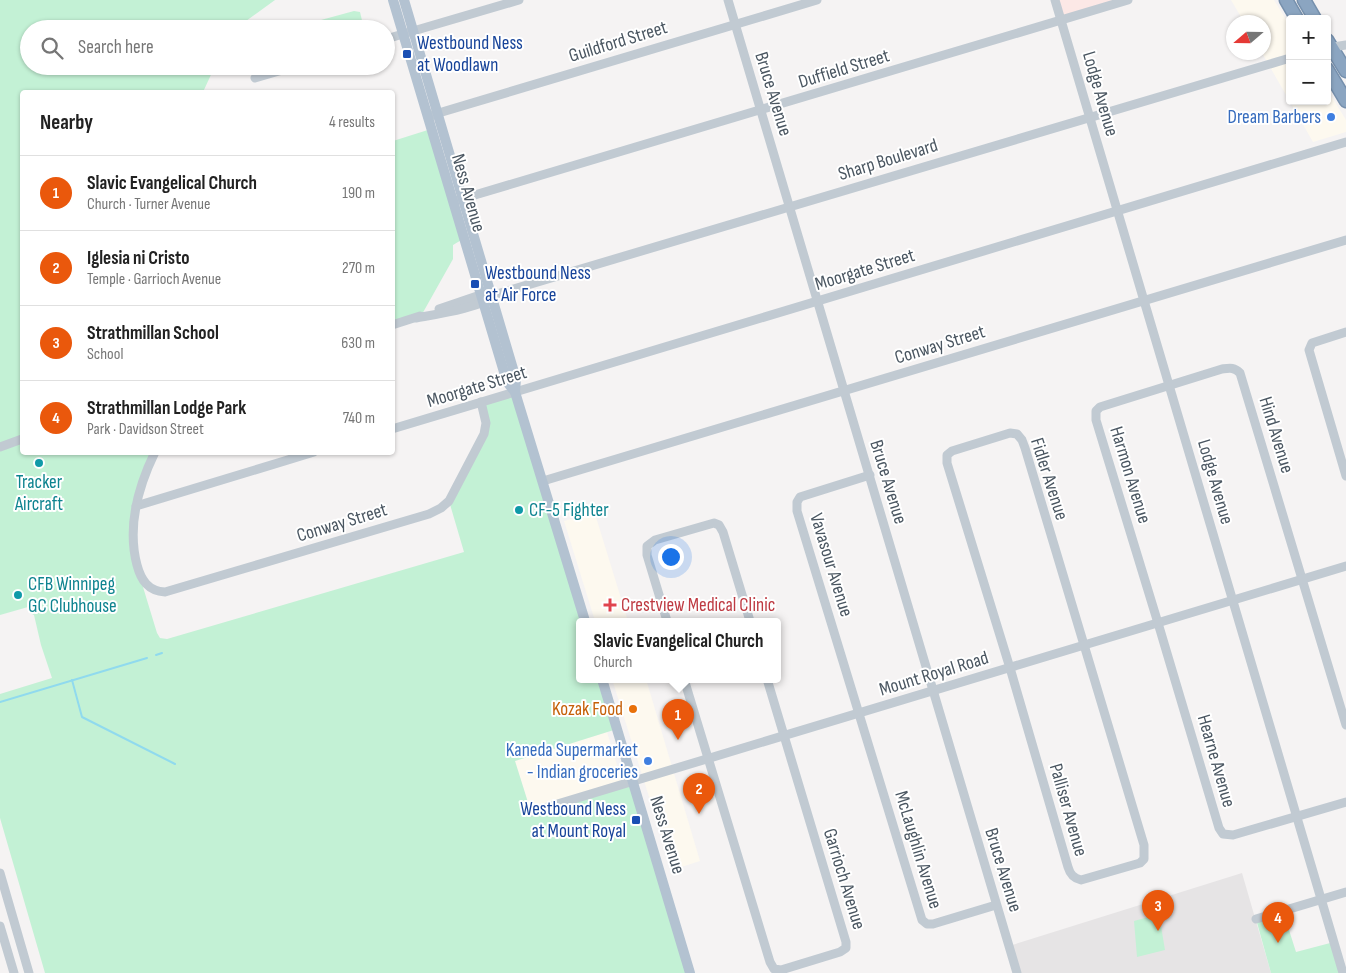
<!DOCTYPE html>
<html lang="en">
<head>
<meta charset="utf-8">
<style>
	:root { --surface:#fff; --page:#f6f6f6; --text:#222; --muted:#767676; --line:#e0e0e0; --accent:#ea580c }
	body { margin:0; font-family:"Sofia Sans Condensed",sans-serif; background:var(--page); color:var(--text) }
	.controls { position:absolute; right:15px; top:15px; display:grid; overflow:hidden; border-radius:5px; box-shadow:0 1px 4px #0004 }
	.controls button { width:45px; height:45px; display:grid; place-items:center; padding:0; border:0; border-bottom:1px solid var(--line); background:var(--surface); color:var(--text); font:25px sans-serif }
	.compass { position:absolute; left:1226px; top:15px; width:45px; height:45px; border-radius:50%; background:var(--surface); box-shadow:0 1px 4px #0004; rotate:250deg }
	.you { position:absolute; left:670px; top:556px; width:18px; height:18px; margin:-12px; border:4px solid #fff; border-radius:50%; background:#1a73e8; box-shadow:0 0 0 8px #1a73e833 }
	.badge { display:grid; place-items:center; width:32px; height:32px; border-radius:50%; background:var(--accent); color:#fff; font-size:16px; font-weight:700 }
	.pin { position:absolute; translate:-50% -41px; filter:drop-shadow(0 1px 2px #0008) }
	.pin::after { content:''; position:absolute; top:26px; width:18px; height:15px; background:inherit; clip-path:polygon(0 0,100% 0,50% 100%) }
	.popup { position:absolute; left:576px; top:618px; width:205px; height:65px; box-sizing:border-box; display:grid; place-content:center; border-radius:5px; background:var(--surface); filter:drop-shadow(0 1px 4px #0005); font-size:16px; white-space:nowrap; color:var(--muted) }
	.popup b { font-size:19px; color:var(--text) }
	.popup::after { content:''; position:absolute; left:50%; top:100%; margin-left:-10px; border:10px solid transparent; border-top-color:var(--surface) }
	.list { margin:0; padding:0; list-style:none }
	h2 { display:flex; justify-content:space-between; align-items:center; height:65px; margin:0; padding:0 20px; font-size:21px }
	h2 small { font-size:16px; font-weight:400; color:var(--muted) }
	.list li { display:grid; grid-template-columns:32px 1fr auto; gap:15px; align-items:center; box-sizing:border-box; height:75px; padding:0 20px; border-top:1px solid var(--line) }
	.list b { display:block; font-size:19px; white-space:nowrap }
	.list p { margin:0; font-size:16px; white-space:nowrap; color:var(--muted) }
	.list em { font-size:16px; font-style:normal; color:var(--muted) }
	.icon { flex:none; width:28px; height:28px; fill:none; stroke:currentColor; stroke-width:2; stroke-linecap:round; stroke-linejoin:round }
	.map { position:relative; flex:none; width:1346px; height:973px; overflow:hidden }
	.search { position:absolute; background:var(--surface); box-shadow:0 1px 4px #0004; left:20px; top:20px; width:375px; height:55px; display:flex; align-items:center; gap:12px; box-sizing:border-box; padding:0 18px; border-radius:28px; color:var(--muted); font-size:19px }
	.panel { position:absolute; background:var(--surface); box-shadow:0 1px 4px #0004; left:20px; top:90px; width:375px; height:365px; border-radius:5px }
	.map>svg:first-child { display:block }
	.commercial { fill:#fdf9ef }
	.education { fill:#e6e4e5 }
	.medical { fill:#fce8e6 }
	.green { fill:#c3f1d5 }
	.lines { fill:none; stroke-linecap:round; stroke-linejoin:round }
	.stream { stroke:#90daee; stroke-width:2 }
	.highway-casing { stroke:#7690ad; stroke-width:15 }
	.minor { stroke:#c1cad2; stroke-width:9 }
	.major { stroke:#b3c2d1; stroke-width:10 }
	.highway { stroke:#8ba5c1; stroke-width:12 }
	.transit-dot { fill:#1a4fb4; stroke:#fff; stroke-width:2 }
	.shop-dot { fill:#3f7fe0; stroke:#fff; stroke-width:2 }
	.culture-dot { fill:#0f9aa8; stroke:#fff; stroke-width:2 }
	.health-dot { fill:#e0444e; stroke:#fff; stroke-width:2 }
	.food-dot { fill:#e8710a; stroke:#fff; stroke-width:2 }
	.labels { text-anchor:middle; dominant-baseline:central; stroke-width:4; stroke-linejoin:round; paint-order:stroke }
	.street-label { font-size:19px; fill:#4a5661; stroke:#fff }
	.transit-label { font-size:19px; fill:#164399; stroke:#fff; text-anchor:start }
	.shop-label { font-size:19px; fill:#366cbe; stroke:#fff; text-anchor:end }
	.culture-label { font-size:19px; fill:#0d838f; stroke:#fff; text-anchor:start }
	.health-label { font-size:19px; fill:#be3a42; stroke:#fff; text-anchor:start }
	.food-label { font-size:19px; fill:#c56008; stroke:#fff; text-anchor:end }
</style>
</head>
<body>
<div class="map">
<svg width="1346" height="973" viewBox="0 0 1346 973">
	<rect width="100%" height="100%" fill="#f5f3f3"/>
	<g class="commercial">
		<path d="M1231,0H1274L1290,26V101H1327V89L1346,120V132L1313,142L1262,53L1264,52V22H1244Z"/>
		<path d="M595,512L596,517L628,621H595L564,521Z"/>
		<path d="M612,679H646L700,861L672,870Z"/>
		<path d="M607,732L623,785L531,812L515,761Z"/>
	</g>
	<path class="education" d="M1242,873L1271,973H1017L1009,946Z"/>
	<path class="medical" d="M1055,0H1128L1061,20Z"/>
	<g class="green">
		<path d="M0,0H275L235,29H29V66H215L203,92H22V452L155,453L136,506V564L157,633L160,638L167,639L464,552L449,501L484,434L481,402L515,392L585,621H579V679H602L617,729L515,761L531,812L632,781L690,973H45L0,818V694L52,678L41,645L34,615L30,613L28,607L0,615Z"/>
		<path d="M354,11L360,12L364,29H308L307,26L310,23Z"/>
		<path d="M431,129L463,239L453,245V259L421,316L393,325V141Z"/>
		<path d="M1283,911L1296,952L1334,942L1343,973H1271L1256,919Z"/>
		<path d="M1159,914L1165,950L1137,957L1134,921Z"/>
	</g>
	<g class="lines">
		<g class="stream">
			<path d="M156,655L162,653"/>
			<path d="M72,680L82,717L175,764"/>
			<path d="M0,702L147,658"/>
		</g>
		<g class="highway-casing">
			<g id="highway">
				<path d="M1286,0L1297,19"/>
				<path d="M1304,0L1315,19"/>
				<path d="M1327,40L1346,71"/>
				<path d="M1327,69L1346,101"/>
			</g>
		</g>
		<g class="minor">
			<path d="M728,0L1017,973"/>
			<path d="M1055,0L1343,973"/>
			<path d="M386,39L519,0"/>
			<path d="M1327,48L1346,45"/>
			<path d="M255,78L296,66"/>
			<path d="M432,115L817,0"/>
			<path d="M458,200L1128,0"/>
			<path d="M439,309L486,293"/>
			<path d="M416,318C438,314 481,308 497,294L1290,58"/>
			<path d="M392,325L420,316"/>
			<path d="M1346,332L1312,343L1309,350L1346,476"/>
			<path d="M392,429L1346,142"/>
			<path d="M1010,433L1017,434L1022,440L1025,448L1144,845V859L1140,863L1081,880C1073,878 1070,874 1068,867L1010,668L947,463V455L952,451Z"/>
			<path d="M0,447L22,439"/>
			<path d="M155,452C138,487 127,527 137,565C141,580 148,591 165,592L429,514L441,508L449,501L484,434L486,423L481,402"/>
			<path d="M870,475L800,497L797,502V511L922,920L927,924H933L996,905"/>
			<path d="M543,481L1346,240"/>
			<path d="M136,506L314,452"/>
			<path d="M667,621L647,555V546L655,540L714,523L719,525L723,532L750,621"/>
			<path d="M684,679L770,962L774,969L781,970L840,952L846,948V942L767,679"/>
			<path d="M1346,725L1240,373C1234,367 1230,368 1222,369L1100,407L1096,411V420L1158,623L1219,828L1223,834L1233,835L1346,802"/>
			<path d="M531,812L1346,566"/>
			<path d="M0,873L29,973"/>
			<path d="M1256,919L1346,892"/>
			<path d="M0,926L14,973"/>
		</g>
		<g class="major">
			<path d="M393,0L507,382L515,392"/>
			<path d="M404,0L516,379L515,392L585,621"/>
			<path d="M602,679L690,973"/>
		</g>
		<use href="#highway" class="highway"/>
	</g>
	<g class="transit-dot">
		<rect x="402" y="49" width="10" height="10" rx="2.5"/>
		<rect x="470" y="279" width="10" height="10" rx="2.5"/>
		<rect x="631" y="815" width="10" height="10" rx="2.5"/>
	</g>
	<g class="shop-dot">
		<circle cx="1331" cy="117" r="5"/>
		<circle cx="648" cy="761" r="5"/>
	</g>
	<g class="culture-dot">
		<circle cx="39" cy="463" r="5"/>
		<circle cx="519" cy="510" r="5"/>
		<circle cx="18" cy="595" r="5"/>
	</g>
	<path class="health-dot" d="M607.5 597.5h5v5h5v5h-5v5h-5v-5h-5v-5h5z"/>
	<circle class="food-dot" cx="633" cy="709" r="5"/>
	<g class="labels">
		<g class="street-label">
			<text transform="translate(618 42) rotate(-17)">Guildford Street</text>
			<text transform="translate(844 69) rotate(-17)">Duffield Street</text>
			<text transform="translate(773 94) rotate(73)">Bruce Avenue</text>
			<text transform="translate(1100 94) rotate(74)">Lodge Avenue</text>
			<text transform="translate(888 160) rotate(-17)">Sharp Boulevard</text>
			<text transform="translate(468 193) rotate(74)">Ness Avenue</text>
			<text transform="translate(865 270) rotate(-17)">Moorgate Street</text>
			<text transform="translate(940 345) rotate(-17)">Conway Street</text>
			<text transform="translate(477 387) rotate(-17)">Moorgate Street</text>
			<text transform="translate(1276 435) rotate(73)">Hind Avenue</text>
			<text transform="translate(1130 475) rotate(73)">Harmon Avenue</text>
			<text transform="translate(1049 479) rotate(72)">Fidler Avenue</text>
			<text transform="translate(888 482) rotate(73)">Bruce Avenue</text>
			<text transform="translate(1215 482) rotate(74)">Lodge Avenue</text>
			<text transform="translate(342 523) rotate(-17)">Conway Street</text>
			<text transform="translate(831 565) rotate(73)">Vavasour Avenue</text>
			<text transform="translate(934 674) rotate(-17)">Mount Royal Road</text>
			<text transform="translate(1216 761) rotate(74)">Hearne Avenue</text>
			<text transform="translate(1068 810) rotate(74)">Palliser Avenue</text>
			<text transform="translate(667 835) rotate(73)">Ness Avenue</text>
			<text transform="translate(918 850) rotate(73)">McLaughlin Avenue</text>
			<text transform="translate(1003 870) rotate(73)">Bruce Avenue</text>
			<text transform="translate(844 879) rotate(73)">Garrioch Avenue</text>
		</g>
		<g class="transit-label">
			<text x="417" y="43">Westbound Ness<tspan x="417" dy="22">at Woodlawn</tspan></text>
			<text x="485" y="273">Westbound Ness<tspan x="485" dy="22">at Air Force</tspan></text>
			<text x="626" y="809" text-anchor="end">Westbound Ness<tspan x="626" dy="22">at Mount Royal</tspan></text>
		</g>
		<g class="shop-label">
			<text x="1321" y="117">Dream Barbers</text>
			<text x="638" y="750">Kaneda Supermarket<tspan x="638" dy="22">- Indian groceries</tspan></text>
		</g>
		<g class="culture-label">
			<text x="39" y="482" text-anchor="middle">Tracker<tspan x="39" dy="22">Aircraft</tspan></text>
			<text x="529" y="510">CF-5 Fighter</text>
			<text x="28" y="584">CFB Winnipeg<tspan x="28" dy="22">GC Clubhouse</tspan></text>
		</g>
		<g class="health-label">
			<text x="621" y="605">Crestview Medical Clinic</text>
		</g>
		<g class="food-label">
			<text x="623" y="709">Kozak Food</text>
		</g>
	</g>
</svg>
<div class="controls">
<button>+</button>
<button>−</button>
</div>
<svg class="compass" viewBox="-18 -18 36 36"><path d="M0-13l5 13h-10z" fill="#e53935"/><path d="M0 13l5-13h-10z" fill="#767676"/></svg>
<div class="you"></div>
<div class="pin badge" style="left:678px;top:740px">1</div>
<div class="popup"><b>Slavic Evangelical Church</b>Church</div>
<div class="pin badge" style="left:699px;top:814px">2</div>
<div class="pin badge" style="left:1158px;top:931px">3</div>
<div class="pin badge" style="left:1278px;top:943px">4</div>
<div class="search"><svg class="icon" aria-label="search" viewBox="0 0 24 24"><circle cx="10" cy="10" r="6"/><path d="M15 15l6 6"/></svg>Search here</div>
<section class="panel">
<h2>Nearby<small>4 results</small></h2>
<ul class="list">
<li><span class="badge">1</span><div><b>Slavic Evangelical Church</b><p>Church · Turner Avenue</p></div><em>190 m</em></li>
<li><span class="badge">2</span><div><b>Iglesia ni Cristo</b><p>Temple · Garrioch Avenue</p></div><em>270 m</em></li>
<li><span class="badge">3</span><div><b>Strathmillan School</b><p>School</p></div><em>630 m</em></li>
<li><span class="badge">4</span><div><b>Strathmillan Lodge Park</b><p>Park · Davidson Street</p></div><em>740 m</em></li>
</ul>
</section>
</div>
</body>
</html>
